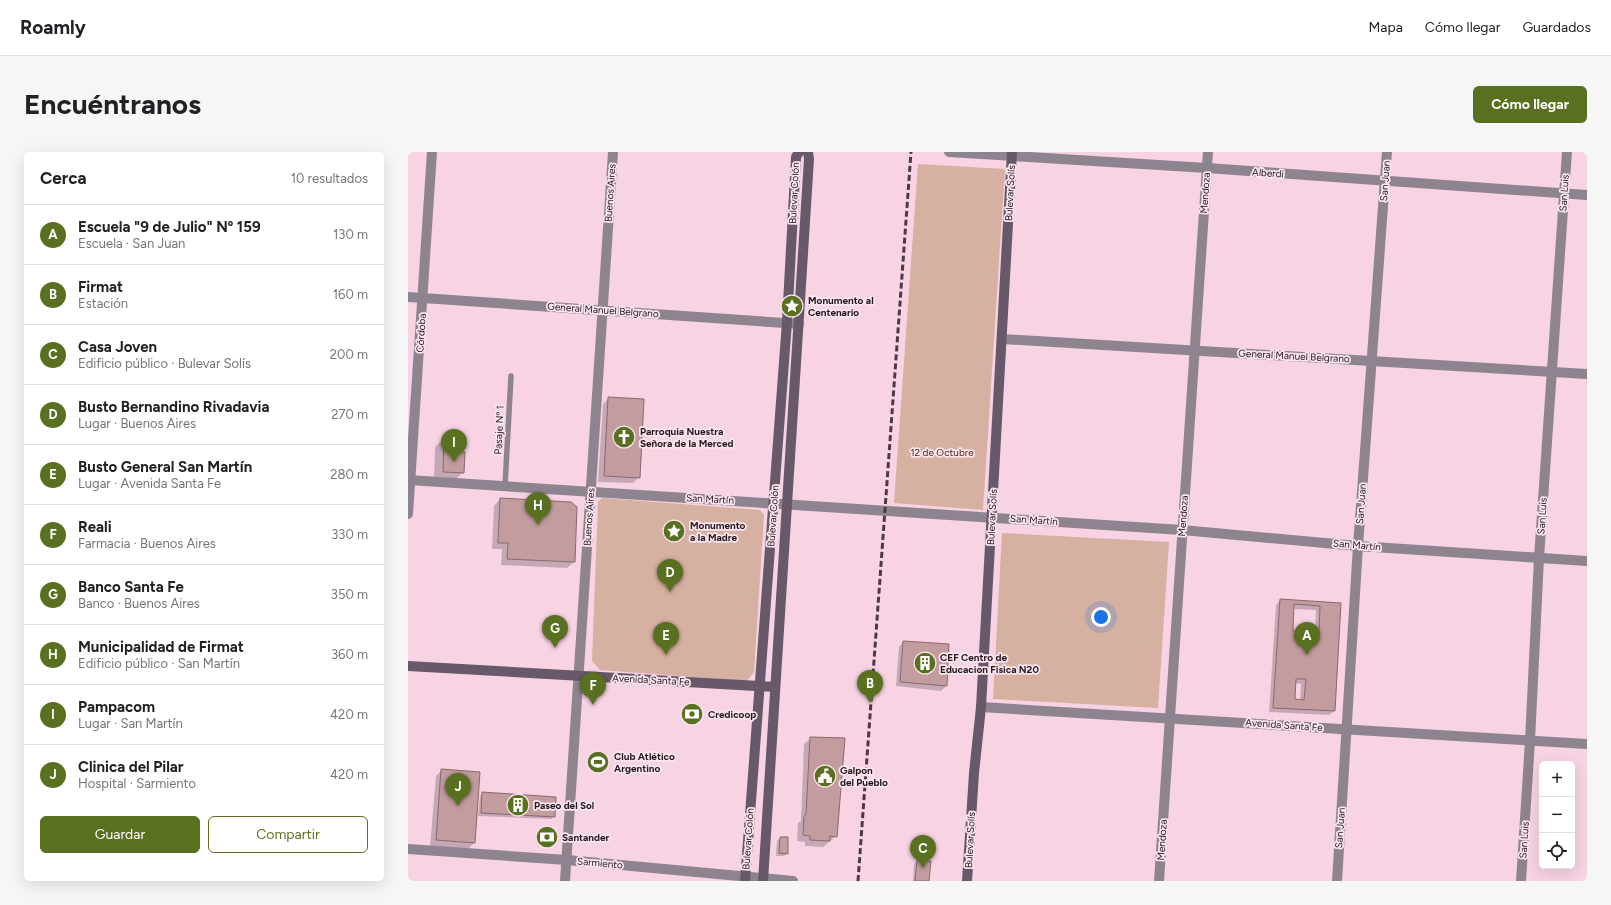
<!DOCTYPE html>
<html lang="es">
<head>
<meta charset="utf-8">
<style>
	:root { --surface:#fff; --page:#f6f6f6; --text:#202124; --muted:#757577; --line:#e0e0e0; --accent:#597021 }
	body { margin:0; font-family:Figtree,sans-serif; background:var(--page); color:var(--text) }
	.controls { position:absolute; right:12px; bottom:12px; display:grid; overflow:hidden; border-radius:6px; box-shadow:0 4px 16px #0002 }
	.controls button { width:36px; height:36px; display:grid; place-items:center; padding:0; border:0; border-bottom:1px solid var(--line); background:var(--surface); color:var(--text); font:20px sans-serif }
	.you { position:absolute; left:693px; top:465px; width:14px; height:14px; margin:-10px; border:3px solid #fff; border-radius:50%; background:#1a73e8; box-shadow:0 0 0 6px #1a73e833 }
	.badge { display:grid; place-items:center; width:26px; height:26px; border-radius:50%; background:var(--accent); color:#fff; font-size:13px; font-weight:700 }
	.pin { position:absolute; translate:-50% -33px; filter:drop-shadow(0 1px 2px #0008) }
	.pin::after { content:''; position:absolute; top:21px; width:14px; height:12px; background:inherit; clip-path:polygon(0 0,100% 0,50% 100%) }
	.list { margin:0; padding:0; list-style:none }
	h2 { display:flex; justify-content:space-between; align-items:center; height:52px; margin:0; padding:0 16px; font-size:17px }
	h2 small { font-size:13px; font-weight:400; color:var(--muted) }
	.list li { display:grid; grid-template-columns:26px 1fr auto; gap:12px; align-items:center; box-sizing:border-box; height:60px; padding:0 16px; border-top:1px solid var(--line) }
	.list b { display:block; font-size:15px; white-space:nowrap }
	.list p { margin:0; font-size:13px; white-space:nowrap; color:var(--muted) }
	.list em { font-size:13px; font-style:normal; color:var(--muted) }
	.actions { display:flex; gap:8px; padding:12px 16px }
	.actions a { flex:1; padding:9px 0; border:1px solid var(--accent); border-radius:6px; text-align:center; font-size:14px; color:var(--accent) }
	.actions .main { background:var(--accent); color:#fff }
	.icon { flex:none; width:22px; height:22px; fill:none; stroke:currentColor; stroke-width:2; stroke-linecap:round; stroke-linejoin:round }
	.map { position:relative; flex:none; width:1179px; height:729px; overflow:hidden; border-radius:6px }
	header { display:flex; align-items:center; gap:24px; box-sizing:border-box; height:56px; padding:0 20px; background:var(--surface); border-bottom:1px solid var(--line) }
	header strong { font-size:19px }
	nav { display:flex; gap:22px; margin-inline-start:auto; font-size:14px }
	.intro { display:flex; align-items:center; justify-content:space-between; box-sizing:border-box; height:96px; padding:0 24px }
	h1 { margin:0; font-size:28px }
	.button { padding:10px 18px; border-radius:6px; background:var(--accent); color:#fff; font-size:14px; font-weight:700 }
	main { display:flex; gap:24px; padding:0 24px }
	aside { flex:1; background:var(--surface); border-radius:6px; box-shadow:0 4px 16px #0002 }
	.map>svg:first-child { display:block }
	.green { fill:#d6b0a0 }
	.shadow { fill:#0003; fill-rule:evenodd }
	.building { fill:#c29c9e; stroke:#8b686a; fill-rule:evenodd }
	.lines { fill:none; stroke-linecap:round; stroke-linejoin:round }
	.lane { stroke:#8e8490; stroke-width:5.5 }
	.street { stroke:#8e8490; stroke-width:10 }
	.secondary { stroke:#67596a; stroke-width:10 }
	.rail { stroke:#4b3a42; stroke-width:3; stroke-dasharray:6 3; stroke-linecap:butt }
	.labels { text-anchor:middle; dominant-baseline:central; stroke-width:3.5; stroke-linejoin:round; paint-order:stroke }
	.street-label { font-size:10px; fill:#24171d; stroke:#fbe5ef }
	.poi-label { font-size:10px; font-weight:bold; fill:#24171d; stroke:#fbe5ef; text-anchor:start }
	.park-label { font-size:10px; fill:#4c1c06; stroke:#fbe5ef }
</style>
</head>
<body>
<header>
<strong>Roamly</strong>
<nav><a>Mapa</a><a>Cómo llegar</a><a>Guardados</a></nav>
</header>
<div class="intro"><h1>Encuéntranos</h1><a class="button">Cómo llegar</a></div>
<main>
<aside>
<h2>Cerca<small>10 resultados</small></h2>
<ul class="list">
<li><span class="badge">A</span><div><b>Escuela &quot;9 de Julio&quot; Nº 159</b><p>Escuela · San Juan</p></div><em>130 m</em></li>
<li><span class="badge">B</span><div><b>Firmat</b><p>Estación</p></div><em>160 m</em></li>
<li><span class="badge">C</span><div><b>Casa Joven</b><p>Edificio público · Bulevar Solís</p></div><em>200 m</em></li>
<li><span class="badge">D</span><div><b>Busto Bernandino Rivadavia</b><p>Lugar · Buenos Aires</p></div><em>270 m</em></li>
<li><span class="badge">E</span><div><b>Busto General San Martín</b><p>Lugar · Avenida Santa Fe</p></div><em>280 m</em></li>
<li><span class="badge">F</span><div><b>Reali</b><p>Farmacia · Buenos Aires</p></div><em>330 m</em></li>
<li><span class="badge">G</span><div><b>Banco Santa Fe</b><p>Banco · Buenos Aires</p></div><em>350 m</em></li>
<li><span class="badge">H</span><div><b>Municipalidad de Firmat</b><p>Edificio público · San Martín</p></div><em>360 m</em></li>
<li><span class="badge">I</span><div><b>Pampacom</b><p>Lugar · San Martín</p></div><em>420 m</em></li>
<li><span class="badge">J</span><div><b>Clinica del Pilar</b><p>Hospital · Sarmiento</p></div><em>420 m</em></li>
</ul>
<div class="actions"><a class="main">Guardar</a><a>Compartir</a></div>
</aside>
<div class="map">
<svg width="1179" height="729" viewBox="0 0 1179 729">
	<rect width="100%" height="100%" fill="#f7d3e4"/>
	<g class="green">
		<path d="M510,12L597,17L575,358L486,351Z"/>
		<path d="M194,346L352,358L356,363L346,520L339,529L192,518L184,509L190,350Z"/>
		<path d="M594,381L761,390L750,556L585,547Z"/>
	</g>
	<g class="shadow">
		<path d="M201,246L231,325L225,331L190,330L195,252Z"/>
		<path d="M36,286L46,300L55,320L45,330L26,328L27,295Z"/>
		<path d="M92,347L166,410L159,416L93,413L94,397H84L86,354Z"/>
		<path d="M872,448L932,451L926,559L921,563L861,560L868,453ZM885,457L908,458L907,482L883,480ZM887,531L893,532L892,548H886Z"/>
		<path d="M495,490L540,493L538,534L533,539L488,534L491,495Z"/>
		<path d="M403,586L428,684L415,695L397,694V690L389,689L390,671L393,669L396,592Z"/>
		<path d="M34,618L66,691L60,697L22,694L28,624Z"/>
		<path d="M75,641L146,665L143,667L70,664L72,644Z"/>
		<path d="M372,686L379,701L376,704H368L369,689Z"/>
		<path d="M509,709L520,729H505L506,712Z"/>
	</g>
	<g class="building">
		<path d="M200,245L236,247L232,326L196,324Z"/>
		<path d="M36,285H47V299L57,300L56,321L35,320Z"/>
		<path d="M92,346L163,350L169,355L167,410L99,407L100,391H90Z"/>
		<path d="M872,447L933,451L927,559L865,556ZM886,452L912,454L911,481L885,479ZM888,527H898L896,548L887,547Z"/>
		<path d="M495,489L541,492L539,534L492,530Z"/>
		<path d="M402,585L437,586L429,685L422,684V689L402,688V684L395,683L396,664L398,662Z"/>
		<path d="M33,617L72,620L67,691L28,688Z"/>
		<path d="M74,640L148,645L147,665L73,661Z"/>
		<path d="M372,685H380V702L371,701Z"/>
		<path d="M509,708L523,709L521,729H507Z"/>
	</g>
	<g class="lines">
		<path class="lane" d="M97,334L103,224"/>
		<g class="street">
			<path d="M541,0L799,16L1179,43"/>
			<path d="M0,145L391,172"/>
			<path d="M594,187L1179,222"/>
			<path d="M0,328L774,378L950,394L1179,409"/>
			<path d="M0,362L24,0"/>
			<path d="M573,555L1179,592"/>
			<path d="M0,697L159,708L385,729"/>
			<path d="M157,729L205,0"/>
			<path d="M751,729L800,0"/>
			<path d="M929,729L950,394L979,0"/>
			<path d="M1113,729L1122,589L1131,406L1159,0"/>
		</g>
		<g class="secondary">
			<path d="M0,514L367,535"/>
			<path d="M337,729L379,170L388,5L391,0"/>
			<path d="M355,729L401,7L400,0"/>
			<path d="M559,729L566,621L573,555L604,0"/>
		</g>
		<path class="rail" d="M450,729L503,0"/>
	</g>
	<defs>
		<g id="sight-disc" transform="scale(1.15)"><circle r="9.5" fill="#597021" stroke="#fbe5ef"/><path d="M0-6L1.8-2.2L6-1.7L2.9 1.2L3.7 5.4L0 3.3L-3.7 5.4L-2.9 1.2L-6-1.7L-1.8-2.2Z" fill="#fff"/></g>
		<g id="church-disc" transform="scale(1.15)"><circle r="9.5" fill="#597021" stroke="#fbe5ef"/><path d="M-1.2-6h2.4v3.5h3.3v2.4h-3.3V6h-2.4V-.1h-3.3v-2.4h3.3Z" fill="#fff"/></g>
		<g id="building-disc" transform="scale(1.15)"><circle r="9.5" fill="#597021" stroke="#fbe5ef"/><path d="M-4-6H4V6H1V3H-1V6H-4ZM-2.5-4.3h1.7v1.8h-1.7ZM.8-4.3h1.7v1.8H.8ZM-2.5-1h1.7V.8h-1.7ZM.8-1h1.7V.8H.8Z" fill="#fff"/></g>
		<g id="bank-disc" transform="scale(1.15)"><circle r="9.5" fill="#597021" stroke="#fbe5ef"/><path d="M-6-4H6V4H-6ZM0-2.3a2.3 2.3 0 1 0 0 4.6a2.3 2.3 0 1 0 0-4.6Z" fill="#fff"/></g>
		<g id="stadium-disc" transform="scale(1.15)"><circle r="9.5" fill="#597021" stroke="#fbe5ef"/><path d="M0-5a6.5 5 0 1 0 0 10a6.5 5 0 1 0 0-10ZM-3.5-1.8h7v3.6h-7Z" fill="#fff"/></g>
		<g id="civic-disc" transform="scale(1.15)"><circle r="9.5" fill="#597021" stroke="#fbe5ef"/><path d="M-.6-6.5H3V-4.5H.6V-3L4-1V1h2V6H-6V1h2V-1L-.6-3ZM-1.2 2.5V6h2.4V2.5Z" fill="#fff"/></g>
	</defs>
	<g fill-rule="evenodd">
		<use href="#sight-disc" x="384" y="154"/>
		<use href="#church-disc" x="216" y="285"/>
		<use href="#sight-disc" x="266" y="379"/>
		<use href="#building-disc" x="517" y="511"/>
		<use href="#bank-disc" x="284" y="562"/>
		<use href="#stadium-disc" x="190" y="610"/>
		<use href="#civic-disc" x="417" y="624"/>
		<use href="#building-disc" x="110" y="653"/>
		<use href="#bank-disc" x="139" y="685"/>
	</g>
	<g class="labels">
		<g class="street-label">
			<text transform="translate(860 21) rotate(4)">Alberdi</text>
			<text transform="translate(977 29) rotate(-86)">San Juan</text>
			<text transform="translate(202 41) rotate(-86)">Buenos Aires</text>
			<text transform="translate(386 41) rotate(-87)">Bulevar Colón</text>
			<text transform="translate(602 41) rotate(-87)">Bulevar Solís</text>
			<text transform="translate(797 41) rotate(-86)">Mendoza</text>
			<text transform="translate(1156 41) rotate(-86)">San Luis</text>
			<text transform="translate(195 158) rotate(4)">General Manuel Belgrano</text>
			<text transform="translate(13 181) rotate(-86)">Córdoba</text>
			<text transform="translate(886 204) rotate(3)">General Manuel Belgrano</text>
			<text transform="translate(91 278) rotate(-87)">Pasaje Nº 1</text>
			<text transform="translate(302 347) rotate(3)">San Martín</text>
			<text transform="translate(953 352) rotate(-86)">San Juan</text>
			<text transform="translate(365 364) rotate(-86)">Bulevar Colón</text>
			<text transform="translate(775 364) rotate(-86)">Mendoza</text>
			<text transform="translate(1134 364) rotate(-86)">San Luis</text>
			<text transform="translate(181 365) rotate(-86)">Buenos Aires</text>
			<text transform="translate(584 365) rotate(-87)">Bulevar Solís</text>
			<text transform="translate(626 368) rotate(4)">San Martín</text>
			<text transform="translate(949 393) rotate(5)">San Martín</text>
			<text transform="translate(243 528) rotate(3)">Avenida Santa Fe</text>
			<text transform="translate(876 573) rotate(4)">Avenida Santa Fe</text>
			<text transform="translate(932 676) rotate(-86)">San Juan</text>
			<text transform="translate(340 687) rotate(-86)">Bulevar Colón</text>
			<text transform="translate(562 688) rotate(-87)">Bulevar Solís</text>
			<text transform="translate(754 688) rotate(-86)">Mendoza</text>
			<text transform="translate(1116 688) rotate(-86)">San Luis</text>
			<text transform="translate(192 711) rotate(5)">Sarmiento</text>
		</g>
		<g class="poi-label">
			<text x="400" y="148">Monumento al<tspan x="400" dy="12">Centenario</tspan></text>
			<text x="232" y="279">Parroquia Nuestra<tspan x="232" dy="12">Señora de la Merced</tspan></text>
			<text x="282" y="373">Monumento<tspan x="282" dy="12">a la Madre</tspan></text>
			<text x="532" y="505">CEF Centro de<tspan x="532" dy="12">Educacion Fisica N20</tspan></text>
			<text x="300" y="562">Credicoop</text>
			<text x="206" y="604">Club Atlético<tspan x="206" dy="12">Argentino</tspan></text>
			<text x="432" y="618">Galpon<tspan x="432" dy="12">del Pueblo</tspan></text>
			<text x="126" y="653">Paseo del Sol</text>
			<text x="154" y="685">Santander</text>
		</g>
		<g class="park-label">
			<text x="534" y="300">12 de Octubre</text>
		</g>
	</g>
</svg>
<div class="controls">
<button>+</button>
<button>−</button>
<button><svg class="icon" aria-label="locate" viewBox="0 0 24 24"><circle cx="12" cy="12" r="6"/><path d="M12 2v4M12 18v4M2 12h4M18 12h4"/></svg></button>
</div>
<div class="you"></div>
<div class="pin badge" style="left:899px;top:503px">A</div>
<div class="pin badge" style="left:462px;top:551px">B</div>
<div class="pin badge" style="left:515px;top:716px">C</div>
<div class="pin badge" style="left:262px;top:440px">D</div>
<div class="pin badge" style="left:258px;top:503px">E</div>
<div class="pin badge" style="left:185px;top:553px">F</div>
<div class="pin badge" style="left:147px;top:496px">G</div>
<div class="pin badge" style="left:130px;top:373px">H</div>
<div class="pin badge" style="left:46px;top:310px">I</div>
<div class="pin badge" style="left:50px;top:654px">J</div>
</div>
</main>
</body>
</html>
